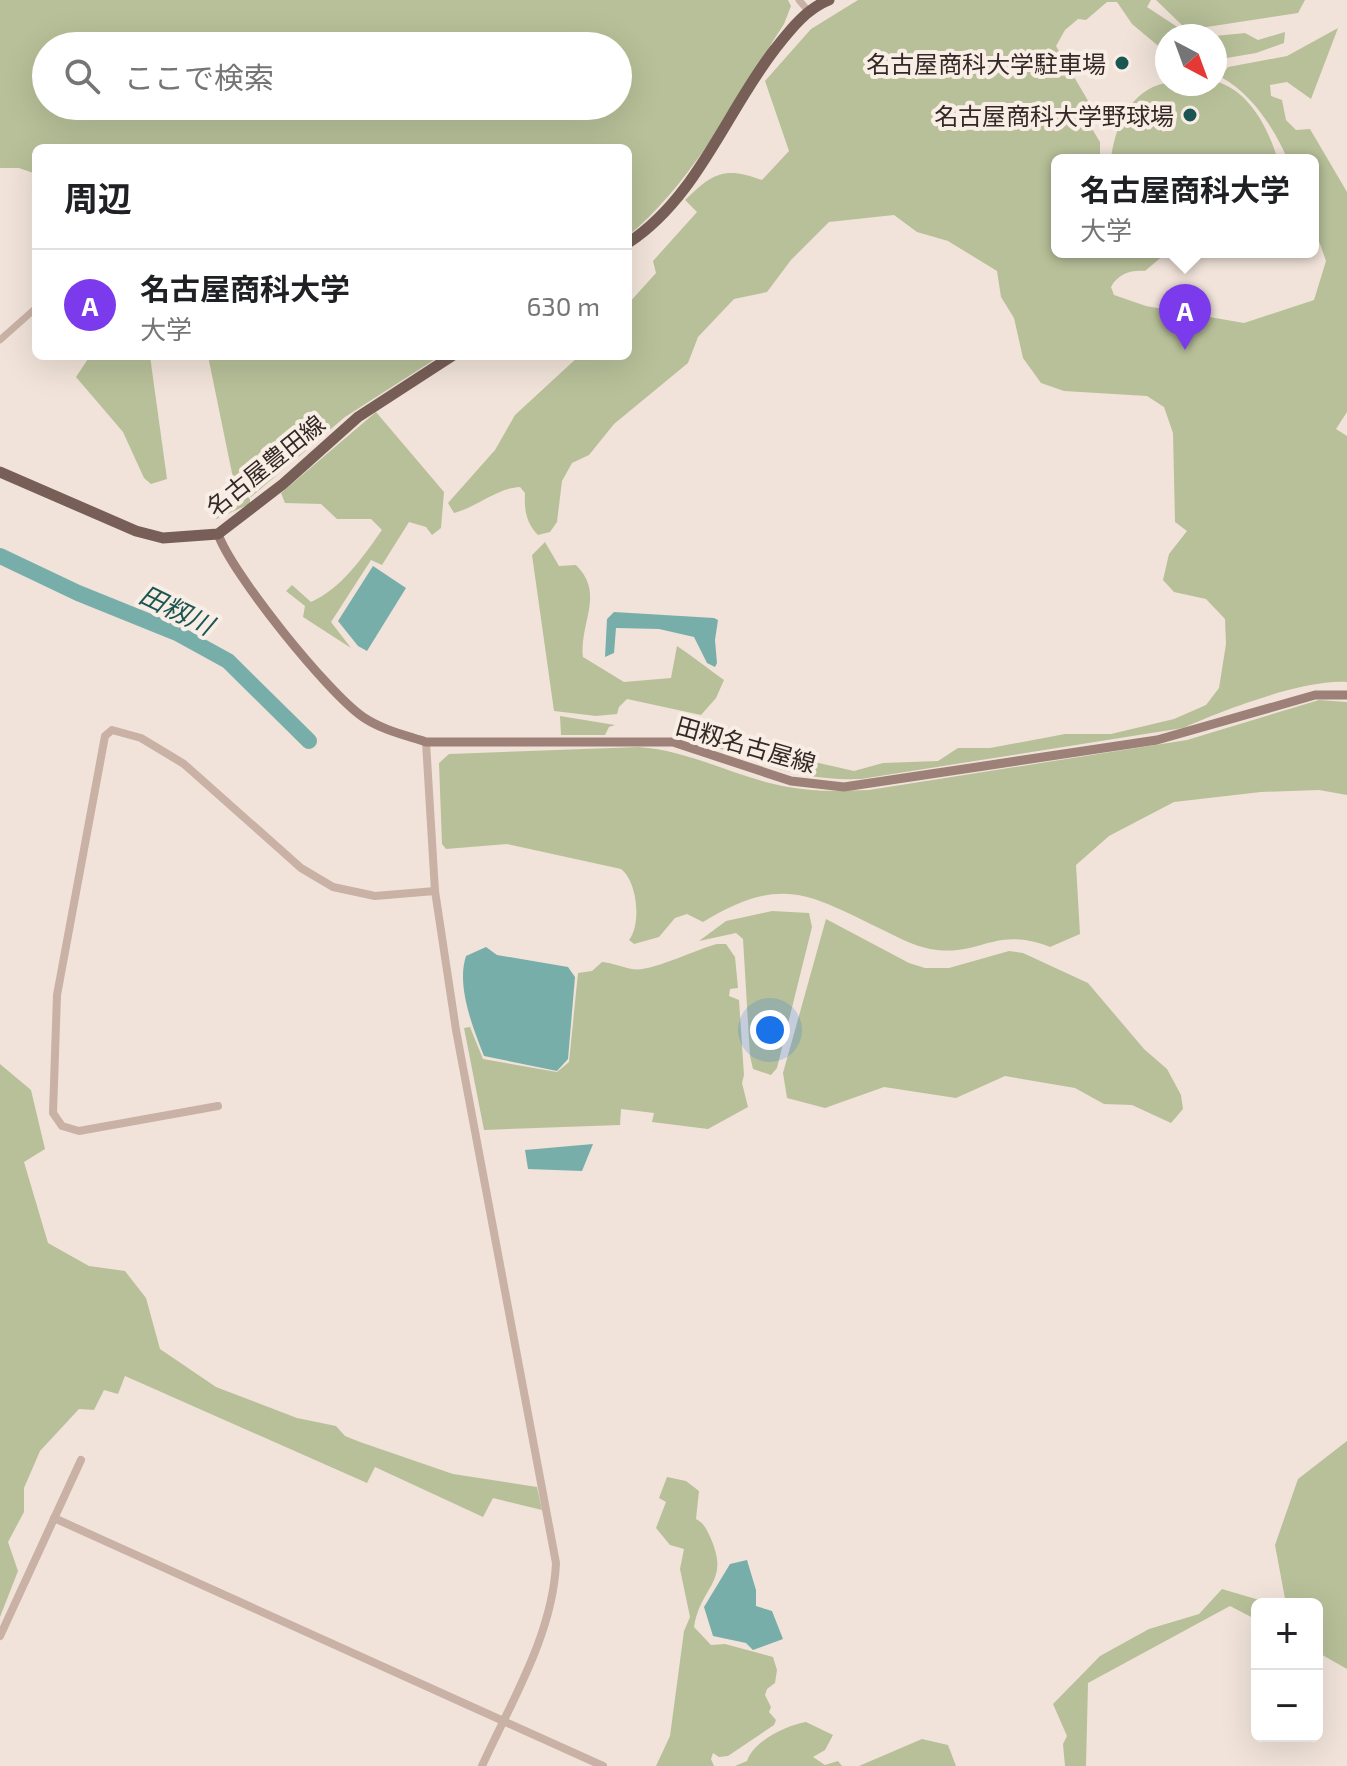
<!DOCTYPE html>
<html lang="ja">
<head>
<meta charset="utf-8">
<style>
	:root { --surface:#fff; --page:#f2f2f2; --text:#202124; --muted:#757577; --line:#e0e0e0; --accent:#7c3aed }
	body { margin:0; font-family:"Exo 2","Noto Sans JP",sans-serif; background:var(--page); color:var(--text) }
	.controls { position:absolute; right:24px; bottom:24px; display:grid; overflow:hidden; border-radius:12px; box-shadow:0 8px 32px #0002 }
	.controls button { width:72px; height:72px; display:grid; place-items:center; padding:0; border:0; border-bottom:2px solid var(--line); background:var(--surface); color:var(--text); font:40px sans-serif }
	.compass { position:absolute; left:1155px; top:24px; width:72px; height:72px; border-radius:50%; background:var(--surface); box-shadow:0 8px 32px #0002; rotate:139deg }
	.you { position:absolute; left:770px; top:1030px; width:28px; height:28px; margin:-20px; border:6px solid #fff; border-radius:50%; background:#1a73e8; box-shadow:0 0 0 12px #1a73e833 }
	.badge { display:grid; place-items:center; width:52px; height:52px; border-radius:50%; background:var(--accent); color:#fff; font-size:26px; font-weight:700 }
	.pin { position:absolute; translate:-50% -66px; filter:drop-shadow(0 2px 4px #0008) }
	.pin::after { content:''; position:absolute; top:42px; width:28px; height:24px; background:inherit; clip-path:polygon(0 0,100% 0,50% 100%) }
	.popup { position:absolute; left:1051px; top:154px; width:268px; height:104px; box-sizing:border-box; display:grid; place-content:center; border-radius:12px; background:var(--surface); filter:drop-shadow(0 2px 6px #0005); font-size:26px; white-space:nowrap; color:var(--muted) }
	.popup b { font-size:30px; color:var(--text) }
	.popup::after { content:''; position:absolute; left:50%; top:100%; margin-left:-16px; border:16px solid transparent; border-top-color:var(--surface) }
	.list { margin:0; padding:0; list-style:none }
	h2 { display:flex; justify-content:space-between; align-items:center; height:104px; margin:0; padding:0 32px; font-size:34px }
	h2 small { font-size:26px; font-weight:400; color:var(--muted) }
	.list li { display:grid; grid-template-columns:52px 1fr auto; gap:24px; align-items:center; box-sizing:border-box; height:112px; padding:0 32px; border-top:2px solid var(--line) }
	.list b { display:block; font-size:30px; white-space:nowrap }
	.list p { margin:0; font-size:26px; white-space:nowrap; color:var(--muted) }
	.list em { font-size:26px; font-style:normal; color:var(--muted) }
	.icon { flex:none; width:44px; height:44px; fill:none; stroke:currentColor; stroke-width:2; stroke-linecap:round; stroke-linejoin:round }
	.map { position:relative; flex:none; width:1347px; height:1766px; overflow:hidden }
	.search { position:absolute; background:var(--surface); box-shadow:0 8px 32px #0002; left:32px; top:32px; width:600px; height:88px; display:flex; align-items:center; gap:20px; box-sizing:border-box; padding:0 28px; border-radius:44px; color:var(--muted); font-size:30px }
	.panel { position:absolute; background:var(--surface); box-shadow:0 8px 32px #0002; left:32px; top:144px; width:600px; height:216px; border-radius:12px }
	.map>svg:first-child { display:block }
	.green { fill:#b8c099; fill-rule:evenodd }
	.water { fill:#78aeaa }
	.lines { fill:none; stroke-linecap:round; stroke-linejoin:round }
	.river { stroke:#78aeaa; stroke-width:16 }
	.minor { stroke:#c9b1a5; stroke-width:7 }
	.tertiary { stroke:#c9b1a5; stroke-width:8 }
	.secondary { stroke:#9d8077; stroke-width:9 }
	.primary { stroke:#775e57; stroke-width:11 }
	.poi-dot { fill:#1c5653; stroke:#f9eee5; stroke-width:3 }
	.labels { text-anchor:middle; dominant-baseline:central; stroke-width:8; stroke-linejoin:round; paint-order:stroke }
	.poi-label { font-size:24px; fill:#352926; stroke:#f9eee5; text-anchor:end }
	.street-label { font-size:24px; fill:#352926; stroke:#f9eee5 }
	.water-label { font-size:26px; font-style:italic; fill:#1c5653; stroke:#f9eee5 }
</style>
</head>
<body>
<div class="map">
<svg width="1347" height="1766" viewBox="0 0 1347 1766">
	<rect width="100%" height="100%" fill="#f1e3d9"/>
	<g class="green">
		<path d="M0,0H788L791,6L784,24C736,97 695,180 628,236V148H36V174L19,168H0ZM46,46H618V106H46Z"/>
		<path d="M858,0H1151L1147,7L1191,36H1167V51L1162,49L1132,24L1117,2H1107L1086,20L1078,19L1065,30L1056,46L1094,111L1088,122L1100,142V160H1057V252H1162L1165,254L1145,271C1130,270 1118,274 1111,287L1114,295L1146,306L1244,323L1314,300L1326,261L1313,224V160H1288C1274,128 1252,94 1221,77L1228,67L1287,56L1338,28L1311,99L1287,82L1270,85L1271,96L1282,100L1286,120L1296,130L1310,129L1347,192V412L1336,429L1347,436V682C1304,679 1223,710 1183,728L861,779C800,781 764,764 708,744L712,739L733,736L775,753L854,771L883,763L938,761L958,748H990L1065,734H1111L1174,719L1206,705L1219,688L1226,644L1225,619L1206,599L1174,592L1163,580L1169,554L1187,531L1175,522L1173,433L1164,407L1147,396L1064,391L1041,383L1023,358L1014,318L1001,297L997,271L948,241L917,232L894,215L829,222L791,260L767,292L734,299L698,337L688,363L614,424L589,455L572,463L562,481L557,522L550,532L538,535C526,523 524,509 525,493L520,487C497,488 477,507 454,513L448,503L495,450L515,415L579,356H628V304L656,273L653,261L697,212L685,200C713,173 724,166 762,180L789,151L765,81L811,29Z"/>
		<path d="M1156,0H1305L1298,13L1187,30Z"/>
		<path d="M1285,32L1284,43L1256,53L1215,60V36L1245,33L1258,40Z"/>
		<path d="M1215,81C1250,91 1268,128 1278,160H1111C1114,129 1130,89 1166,83C1178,81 1200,84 1215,84Z"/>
		<path d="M90,356H150L167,479L151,484L144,478L123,432L76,377Z"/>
		<path d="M208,356H440L345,417L251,497L233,478Z"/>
		<path d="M376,412L444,492L441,528L432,535L426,527L409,522L382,565L371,560L331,622L351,648L303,617L305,606L286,591L292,585L311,602C341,589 363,557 382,530L371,519H337L321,504L285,503L281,493Z"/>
		<path d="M235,484L250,499V504L216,519L210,508L231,494Z"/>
		<path d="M545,542L559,566L576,565C605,594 580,621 583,657L624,682L671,678L677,646C694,657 708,669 724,680L716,698L701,715L627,699L619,707L617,714L596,716L554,711L532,555Z"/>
		<path d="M1319,700L1347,702V795L1319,790L1261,792L1174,802L1109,836L1076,865L1080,934L1050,947C995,926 983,955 937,950C918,948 901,939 885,931C808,894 783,874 703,922L687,914L675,918L659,937L634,944L629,940C642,923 637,881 621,869L507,844L446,849L442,844L439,763L449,754L639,747C692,751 737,778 788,787C815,792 841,791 869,790L1187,740Z"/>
		<path d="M560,716L615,725L609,727L605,735H561Z"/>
		<path d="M772,911L809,913L812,927L777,1068L771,1075L753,1069L750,1056L743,939L736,933L699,941L726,921Z"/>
		<path d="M826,919L909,963L925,968H949L1009,951L1023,953L1088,983L1144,1049L1167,1069L1181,1095L1183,1109L1171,1123L1132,1105L1104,1104L1075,1088L1005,1076L956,1098L884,1087L825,1108L787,1098L783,1073Z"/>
		<path d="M717,944H726L735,957L738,988L730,989L729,996L739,1000L744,1075L742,1083L748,1107L708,1129L652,1122L654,1113L621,1109L620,1125L484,1130L464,1028L470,1027L483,1059L557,1072L569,1062L578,973L592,971L602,962C613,963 622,967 632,969C650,973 696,949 717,944Z"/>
		<path d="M0,1064L31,1090L45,1149L24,1162L48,1243L89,1266L125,1271L146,1298L160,1349L216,1387L297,1418L336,1426L345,1436L360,1442L453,1474L537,1487L542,1510L493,1498L483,1517L375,1467L367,1483L125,1376L118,1394L104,1390L94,1410L79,1409L40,1451L24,1488V1512L8,1542L18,1571L0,1617Z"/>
		<path d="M1347,1441V1669L1317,1652V1604H1286L1275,1545L1298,1479Z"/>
		<path d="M667,1477L686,1481L699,1491L696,1519C705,1524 707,1530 711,1539C730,1583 701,1585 694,1627L711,1645L725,1644L773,1657L777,1670L775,1683L767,1689L765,1695L771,1707L769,1712L776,1720L774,1725L728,1756L719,1757L713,1753L711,1759L714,1766H656L670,1736L684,1631L690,1617L680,1569L684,1549L670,1545L656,1528L666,1502L659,1498Z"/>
		<path d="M1222,1589L1273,1604H1257V1620L1230,1606L1088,1683L1086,1766H1065L1063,1744L1067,1736L1053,1704L1100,1656L1149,1629L1199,1614Z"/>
		<path d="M806,1722L833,1735L825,1750L813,1757L825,1765L838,1761L842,1766H735L747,1761C753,1741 787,1725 806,1722Z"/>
		<path d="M922,1739L948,1745L956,1766H859Z"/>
	</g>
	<g class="water">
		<path d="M373,566L406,588L367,651L358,646L338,621Z"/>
		<path d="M614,612L714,618L718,620L715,640L717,663L715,667L707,663L694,637L659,629L616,628L614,653L605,657L607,619Z"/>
		<path d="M486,947L497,955L568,967L575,977L568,1059L557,1071L484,1056C473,1028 456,986 466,956Z"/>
		<path d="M593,1144L582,1171L528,1169L525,1150Z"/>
		<path d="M747,1560L756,1590V1606L772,1611L783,1639L753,1650L746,1643L713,1636L704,1607L730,1564Z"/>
	</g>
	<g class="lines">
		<path class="river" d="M0,556L78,593L177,633L228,661L309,741"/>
		<g class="minor">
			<path d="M799,0L809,12"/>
			<path d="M0,340L36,308"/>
		</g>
		<g class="tertiary">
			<path d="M426,742L435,891L456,1030L556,1563C553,1634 511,1702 482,1766"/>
			<path d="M218,1106L79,1131L62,1126L53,1113L57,995L105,736L112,730L141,738L184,764L301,868L333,887L375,896L435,891"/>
			<path d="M54,1518L603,1766"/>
			<path d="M0,1636L81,1460"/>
		</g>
		<path class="secondary" d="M218,534C232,574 328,693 363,717C382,730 405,735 426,742H673L791,781L844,787L1157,740L1315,695H1347"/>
		<g class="primary">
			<path d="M628,243C697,198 726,112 775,49C790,30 806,9 829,0"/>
			<path d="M0,472L136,531L163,538L218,534L283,484L358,417L452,356"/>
		</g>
	</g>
	<g class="poi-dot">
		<circle cx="1122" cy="63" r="8"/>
		<circle cx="1190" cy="115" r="8"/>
	</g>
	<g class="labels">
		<g class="poi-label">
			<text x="1106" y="63">名古屋商科大学駐車場</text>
			<text x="1174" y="115">名古屋商科大学野球場</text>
		</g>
		<g class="street-label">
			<text transform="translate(265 465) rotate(-39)">名古屋豊田線</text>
			<text transform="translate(746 744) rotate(16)">田籾名古屋線</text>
		</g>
		<g class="water-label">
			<text transform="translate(177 609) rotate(26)">田籾川</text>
		</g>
	</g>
</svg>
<div class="controls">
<button>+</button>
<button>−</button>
</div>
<svg class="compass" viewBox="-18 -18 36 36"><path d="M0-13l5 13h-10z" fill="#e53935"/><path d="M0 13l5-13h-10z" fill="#757577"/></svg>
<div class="you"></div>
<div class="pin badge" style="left:1185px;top:350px">A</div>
<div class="popup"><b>名古屋商科大学</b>大学</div>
<div class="search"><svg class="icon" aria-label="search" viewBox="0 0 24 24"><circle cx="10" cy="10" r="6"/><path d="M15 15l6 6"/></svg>ここで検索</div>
<section class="panel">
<h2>周辺<small></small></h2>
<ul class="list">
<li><span class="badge">A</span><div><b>名古屋商科大学</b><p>大学</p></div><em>630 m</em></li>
</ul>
</section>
</div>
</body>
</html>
